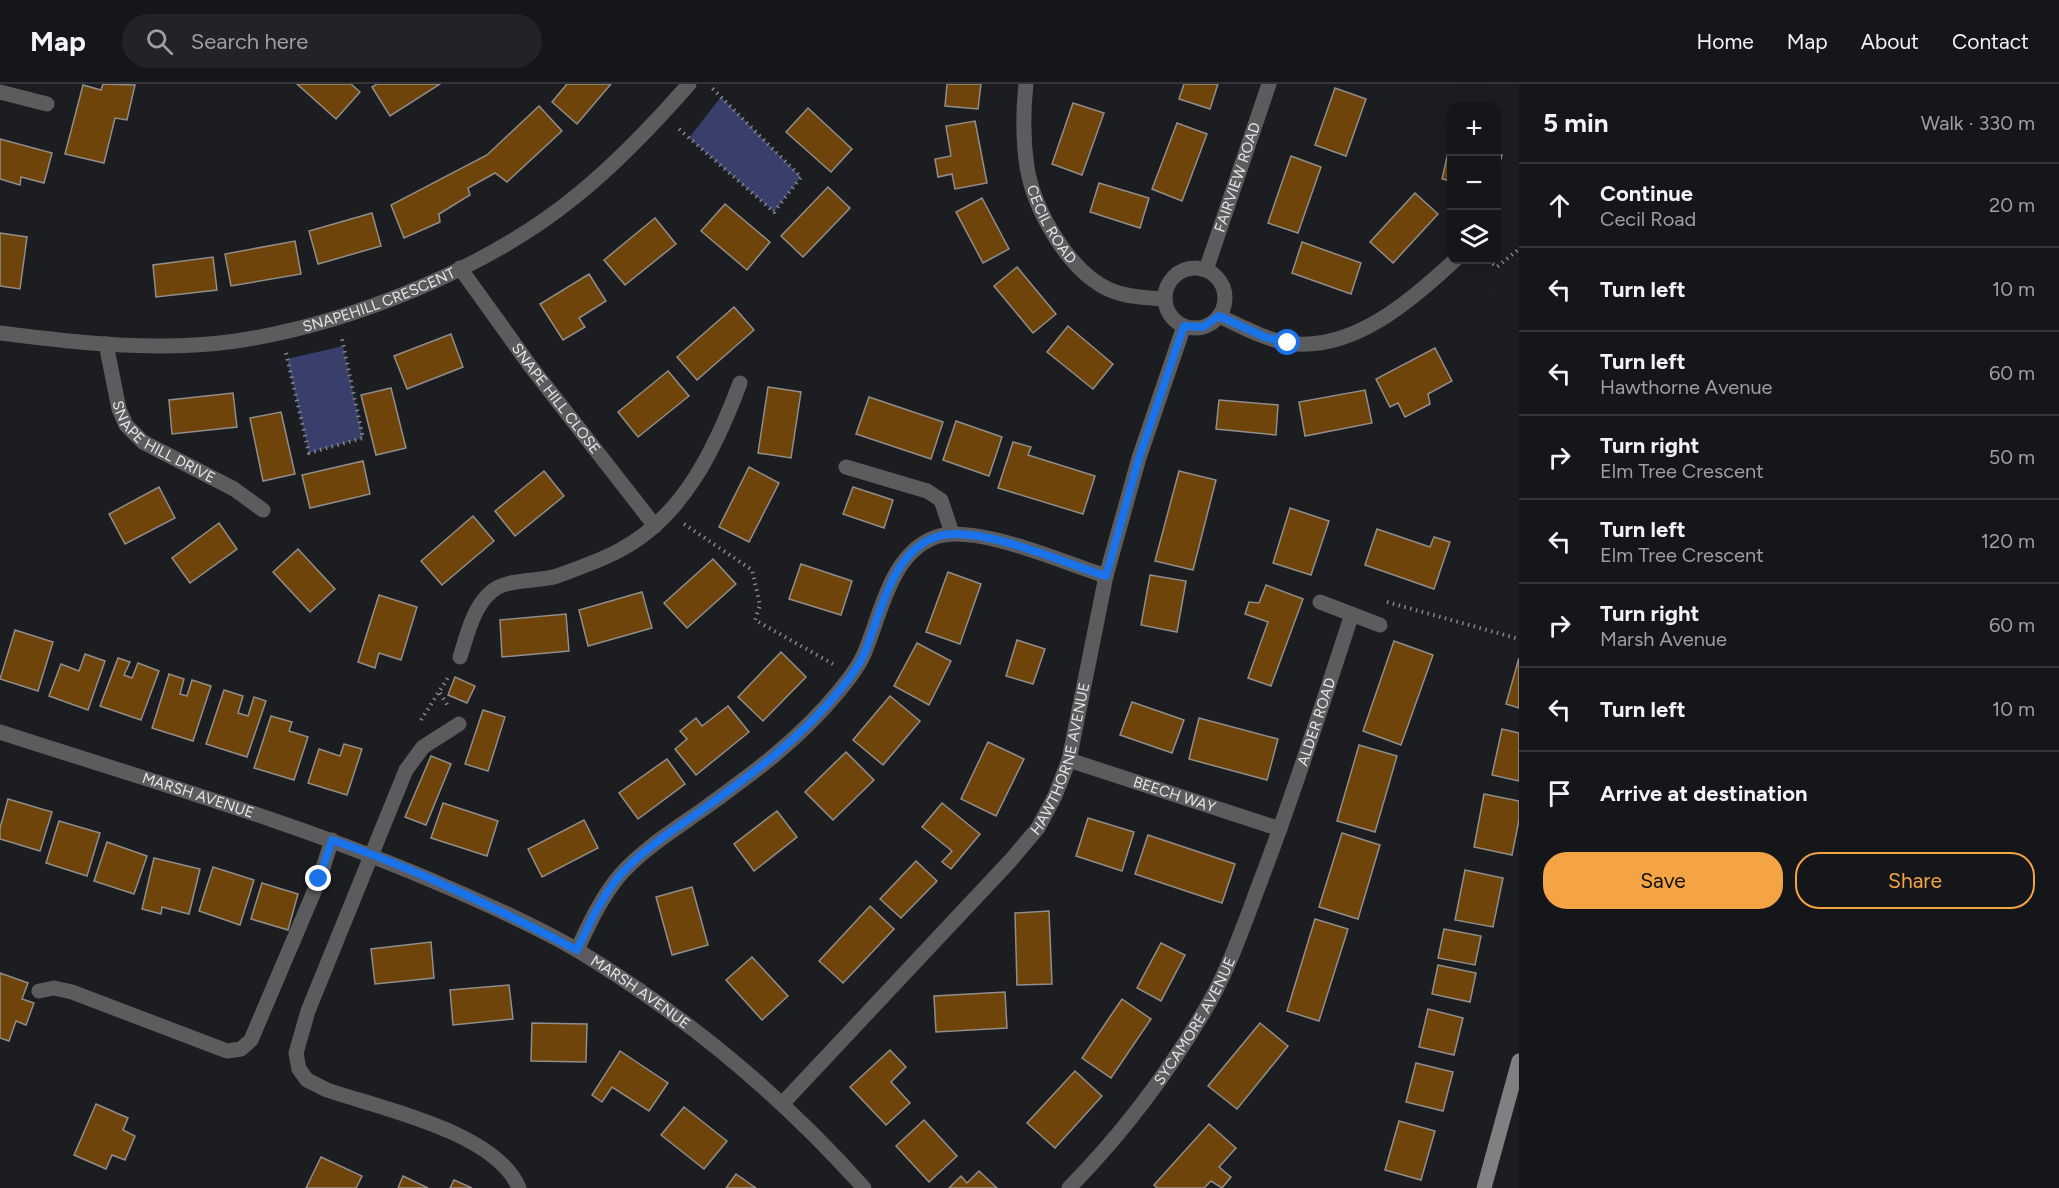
<!DOCTYPE html>
<html lang="en">
<head>
<meta charset="utf-8">
<style>
	:root { --surface:#151619; --page:#222326; --text:#f1f3f6; --muted:#9d9fa2; --line:#343538; --accent:#f4a444 }
	body { margin:0; font-family:Figtree,sans-serif; background:var(--page); color:var(--text) }
	.controls { position:absolute; right:18px; top:18px; display:grid; overflow:hidden; border-radius:12px; box-shadow:0 6px 24px #0002 }
	.controls button { width:54px; height:54px; display:grid; place-items:center; padding:0; border:0; border-bottom:2px solid var(--line); background:var(--surface); color:var(--text); font:30px sans-serif }
	.stop { position:absolute; width:18px; height:18px; margin:-14px; border:4px solid #1a73e8; border-radius:50%; background:#fff }
	.stop.end { background:#1a73e8; border-color:#fff; box-shadow:0 2px 6px #0008 }
	.list { margin:0; padding:0; list-style:none }
	h2 { display:flex; justify-content:space-between; align-items:center; height:78px; margin:0; padding:0 24px; font-size:26px }
	h2 small { font-size:20px; font-weight:400; color:var(--muted) }
	.list li { display:grid; grid-template-columns:39px 1fr auto; gap:18px; align-items:center; box-sizing:border-box; height:84px; padding:0 24px; border-top:2px solid var(--line) }
	.list b { display:block; font-size:22px; white-space:nowrap }
	.list p { margin:0; font-size:20px; white-space:nowrap; color:var(--muted) }
	.list em { font-size:20px; font-style:normal; color:var(--muted) }
	.actions { display:flex; gap:12px; padding:18px 24px }
	.actions a { flex:1; padding:14px 0; border:2px solid var(--accent); border-radius:24px; text-align:center; font-size:21px; color:var(--accent) }
	.actions .main { background:var(--accent); color:#111 }
	.icon { flex:none; width:33px; height:33px; fill:none; stroke:currentColor; stroke-width:2; stroke-linecap:round; stroke-linejoin:round }
	.map { position:relative; flex:none; width:1519px; height:1104px; overflow:hidden }
	header { display:flex; align-items:center; gap:36px; box-sizing:border-box; height:84px; padding:0 30px; background:var(--surface); border-bottom:2px solid var(--line) }
	header strong { font-size:28px }
	nav { display:flex; gap:33px; margin-inline-start:auto; font-size:21px }
	.search { width:420px; height:54px; background:var(--page); display:flex; align-items:center; gap:15px; box-sizing:border-box; padding:0 21px; border-radius:33px; color:var(--muted); font-size:22px }
	main { display:flex }
	aside { flex:1; background:var(--surface) }
	.map>svg:first-child { display:block }
	.green { fill:#383f6a }
	.building { fill:#6f440a; stroke:#918d8a; stroke-width:1.5 }
	.lines { fill:none; stroke-linecap:round; stroke-linejoin:round }
	.path { stroke:#848588; stroke-width:4; stroke-dasharray:1.5 4.5; stroke-linecap:butt }
	.service { stroke:#5c5c5e; stroke-width:15 }
	.minor { stroke:#5c5c5e; stroke-width:15 }
	.secondary { stroke:#808083; stroke-width:15 }
	.route { stroke:#1a73e8; stroke-width:8 }
	.labels { text-anchor:middle; dominant-baseline:central; stroke-width:5; stroke-linejoin:round; paint-order:stroke }
	.street-label { font-size:15px; fill:#e5e6e9; stroke:#070809 }
</style>
</head>
<body>
<header>
<strong>Map</strong>
<div class="search"><svg class="icon" aria-label="search" viewBox="0 0 24 24"><circle cx="10" cy="10" r="6"/><path d="M15 15l6 6"/></svg>Search here</div>
<nav><a>Home</a><a>Map</a><a>About</a><a>Contact</a></nav>
</header>
<main>
<div class="map">
<svg width="1519" height="1104" viewBox="0 0 1519 1104">
	<rect width="100%" height="100%" fill="#1c1d21"/>
	<g class="green">
		<path d="M721,13L801,93L774,128L689,54Z"/>
		<path d="M343,262L363,354L309,369L287,275Z"/>
	</g>
	<g class="building">
		<path d="M103,0L135,1L127,36L115,34L104,79L65,70L83,1L101,6Z"/>
		<path d="M297,0H351L360,8L336,35Z"/>
		<path d="M377,0H440L390,32L372,3Z"/>
		<path d="M567,0H611L577,40L552,18Z"/>
		<path d="M947,0H981L978,25L945,22Z"/>
		<path d="M1184,0H1218L1210,25L1179,15Z"/>
		<path d="M1335,4L1366,15L1346,72L1315,61Z"/>
		<path d="M1073,19L1104,29L1082,91L1052,80Z"/>
		<path d="M539,22L562,47L507,98L495,89L468,104L470,111L439,130L440,138L404,154L391,121L487,71Z"/>
		<path d="M808,24L852,65L831,88L786,48Z"/>
		<path d="M975,37L987,99L955,105L952,90L938,93L935,75L951,72L946,42Z"/>
		<path d="M1177,39L1207,50L1182,117L1152,105Z"/>
		<path d="M0,55L52,69L44,99L21,93L20,101L0,95Z"/>
		<path d="M1450,60H1452V97L1442,95Z"/>
		<path d="M1496,70L1502,71L1496,93Z"/>
		<path d="M1291,72L1321,83L1298,149L1268,139Z"/>
		<path d="M1099,99L1149,114L1140,144L1090,128Z"/>
		<path d="M828,103L850,124L803,173L781,152Z"/>
		<path d="M1415,109L1438,130L1393,179L1370,158Z"/>
		<path d="M982,114L1009,165L983,179L956,128Z"/>
		<path d="M725,120L770,158L747,186L701,147Z"/>
		<path d="M372,129L381,162L318,180L309,147Z"/>
		<path d="M655,134L676,160L625,201L604,176Z"/>
		<path d="M0,149L27,153L20,205L0,202Z"/>
		<path d="M295,157L301,190L231,202L225,170Z"/>
		<path d="M1302,158L1361,179L1351,210L1292,189Z"/>
		<path d="M213,173L217,206L156,213L153,181Z"/>
		<path d="M1017,183L1056,230L1033,249L994,202Z"/>
		<path d="M589,190L606,217L579,234L585,243L563,256L540,220Z"/>
		<path d="M734,223L754,246L697,296L677,273Z"/>
		<path d="M1068,242L1113,280L1093,305L1047,268Z"/>
		<path d="M451,250L463,283L407,305L394,272Z"/>
		<path d="M1435,264L1452,297L1428,310L1430,320L1405,333L1398,319L1390,323L1376,295Z"/>
		<path d="M668,287L689,312L638,353L618,328Z"/>
		<path d="M768,303L801,308L791,374L758,369Z"/>
		<path d="M391,304L406,364L376,371L361,311Z"/>
		<path d="M1365,306L1372,339L1305,352L1299,318Z"/>
		<path d="M233,309L237,343L172,350L169,316Z"/>
		<path d="M869,313L943,338L931,375L856,350Z"/>
		<path d="M1219,316L1278,321L1276,351L1216,345Z"/>
		<path d="M281,328L295,390L263,397L250,334Z"/>
		<path d="M956,337L1002,353L989,392L943,376Z"/>
		<path d="M1013,358L1031,363L1028,371L1095,392L1083,430L998,404Z"/>
		<path d="M363,377L370,410L310,424L302,391Z"/>
		<path d="M749,383L779,399L749,458L719,443Z"/>
		<path d="M544,387L564,412L515,452L495,427Z"/>
		<path d="M1179,387L1216,396L1193,486L1155,477Z"/>
		<path d="M159,403L175,434L125,460L109,430Z"/>
		<path d="M853,403L893,416L884,444L843,430Z"/>
		<path d="M1290,424L1329,437L1311,491L1273,479Z"/>
		<path d="M473,432L494,457L442,501L421,477Z"/>
		<path d="M219,439L237,465L190,499L172,474Z"/>
		<path d="M1377,445L1430,463L1434,453L1450,458L1434,505L1365,481Z"/>
		<path d="M298,465L335,505L310,528L273,488Z"/>
		<path d="M713,475L736,500L687,544L664,519Z"/>
		<path d="M801,480L852,497L841,531L789,515Z"/>
		<path d="M948,488L981,500L960,560L926,548Z"/>
		<path d="M1150,491L1186,497L1177,548L1141,541Z"/>
		<path d="M1266,501L1303,515L1271,602L1248,594L1268,538L1245,530L1249,518L1259,519Z"/>
		<path d="M642,508L652,544L588,562L579,526Z"/>
		<path d="M379,511L417,523L401,576L379,569L375,584L358,578Z"/>
		<path d="M566,530L569,567L502,573L500,536Z"/>
		<path d="M15,546L53,558L38,607L0,595Z"/>
		<path d="M1017,556L1045,565L1033,600L1006,592Z"/>
		<path d="M1394,557L1433,571L1401,661L1363,647Z"/>
		<path d="M917,559L951,577L929,621L894,602Z"/>
		<path d="M781,568L806,593L763,637L738,613Z"/>
		<path d="M85,570L105,577L88,626L49,612L61,580L79,587Z"/>
		<path d="M118,574L130,578L124,591L132,594L138,579L159,587L141,636L100,622Z"/>
		<path d="M1519,574V624L1506,620Z"/>
		<path d="M169,590L184,595L180,610L187,612L192,596L211,602L193,657L152,644Z"/>
		<path d="M455,593L475,602L467,619L448,611Z"/>
		<path d="M224,606L243,612L238,629L248,632L254,613L266,617L247,673L206,660Z"/>
		<path d="M890,612L920,637L883,681L853,656Z"/>
		<path d="M1132,618L1184,636L1172,669L1120,651Z"/>
		<path d="M728,622L749,648L696,691L675,665L687,655L680,647L696,634L702,642Z"/>
		<path d="M483,626L505,633L488,687L465,680Z"/>
		<path d="M271,632L292,638L289,647L308,653L294,696L254,684Z"/>
		<path d="M1199,634L1278,655L1267,696L1189,675Z"/>
		<path d="M1502,645L1519,649V697L1492,691Z"/>
		<path d="M988,658L1024,675L996,732L961,715Z"/>
		<path d="M344,660L362,665L347,711L308,699L319,665L340,672Z"/>
		<path d="M1359,661L1397,672L1375,748L1337,737Z"/>
		<path d="M846,668L874,696L833,736L805,708Z"/>
		<path d="M431,672L451,680L426,741L405,733Z"/>
		<path d="M667,675L685,700L638,735L619,709Z"/>
		<path d="M1484,710L1519,717V736L1512,771L1474,763Z"/>
		<path d="M8,715L52,728L40,767L0,755V744Z"/>
		<path d="M443,719L498,737L487,772L431,754Z"/>
		<path d="M942,719L980,750L951,785L942,778L952,767L922,743Z"/>
		<path d="M777,727L797,753L754,787L734,760Z"/>
		<path d="M1088,734L1134,748L1122,787L1076,772Z"/>
		<path d="M584,736L598,764L542,793L528,765Z"/>
		<path d="M59,737L100,749L87,792L46,779Z"/>
		<path d="M1342,749L1380,761L1358,835L1319,823Z"/>
		<path d="M1148,751L1235,780L1222,819L1135,790Z"/>
		<path d="M107,758L147,772L134,810L94,797Z"/>
		<path d="M154,774L200,785L189,830L162,823L161,830L142,825Z"/>
		<path d="M916,777L937,797L901,834L880,815Z"/>
		<path d="M213,783L254,796L240,841L199,827Z"/>
		<path d="M1465,786L1503,794L1493,843L1455,836Z"/>
		<path d="M262,799L298,810L288,846L251,835Z"/>
		<path d="M692,803L708,861L672,871L656,813Z"/>
		<path d="M870,822L894,845L843,899L819,877Z"/>
		<path d="M1049,827L1052,900L1017,901L1015,829Z"/>
		<path d="M1315,835L1348,845L1319,937L1287,927Z"/>
		<path d="M1444,845L1481,852L1475,881L1438,874Z"/>
		<path d="M431,858L434,894L375,900L371,865Z"/>
		<path d="M1161,859L1185,871L1161,917L1137,904Z"/>
		<path d="M752,873L788,912L762,936L726,896Z"/>
		<path d="M1438,881L1476,889L1470,918L1432,910Z"/>
		<path d="M0,889L28,899L22,915L34,919L26,941L16,937L9,957L0,954Z"/>
		<path d="M509,901L513,935L453,941L450,906Z"/>
		<path d="M1005,908L1007,944L936,948L934,912Z"/>
		<path d="M1122,915L1151,935L1111,994L1082,974Z"/>
		<path d="M1428,925L1463,934L1454,971L1419,963Z"/>
		<path d="M532,939L587,940L586,978L531,977Z"/>
		<path d="M1260,939L1288,962L1237,1025L1208,1002Z"/>
		<path d="M890,966L906,983L891,998L910,1019L886,1041L850,1003Z"/>
		<path d="M620,967L668,999L649,1027L612,1003L602,1018L592,1011Z"/>
		<path d="M1416,979L1453,988L1443,1027L1406,1018Z"/>
		<path d="M1075,987L1102,1012L1055,1064L1027,1039Z"/>
		<path d="M96,1020L128,1034L123,1046L135,1052L125,1076L112,1071L106,1085L74,1071Z"/>
		<path d="M684,1023L727,1057L704,1085L661,1051Z"/>
		<path d="M924,1036L957,1072L929,1098L896,1062Z"/>
		<path d="M1399,1037L1435,1047L1421,1096L1385,1086Z"/>
		<path d="M1209,1040L1236,1064L1219,1083L1231,1093L1222,1104L1211,1097L1204,1104H1157L1154,1101Z"/>
		<path d="M321,1073L362,1092L356,1104H306Z"/>
		<path d="M979,1087L997,1104H949L961,1092L967,1099Z"/>
		<path d="M736,1090L756,1104H726Z"/>
		<path d="M403,1092L428,1104H398Z"/>
		<path d="M454,1096L472,1104H450Z"/>
	</g>
	<g class="lines">
		<g class="path">
			<path d="M679,45L774,128L801,93L711,3"/>
			<path d="M1488,176L1497,183L1519,165"/>
			<path d="M286,269L309,369L363,354L342,255"/>
			<path d="M684,440L752,486L760,521L755,536L833,580"/>
			<path d="M1387,518L1519,555"/>
			<path d="M440,609L448,622"/>
			<path d="M421,636L449,592"/>
		</g>
		<g class="service">
			<path d="M846,383L927,407L941,416L952,449"/>
			<path d="M459,640L423,663L406,686L308,927L296,969L299,985L307,996L327,1006C380,1024 496,1048 519,1104"/>
			<path d="M39,907L54,904L72,908L227,967L241,965L251,956L319,796L332,756"/>
		</g>
		<g class="minor">
			<path id="s1" d="M1026,0C1023,27 1023,56 1027,83C1034,126 1069,188 1110,206C1127,213 1147,214 1165,215"/>
			<path d="M0,8L47,20"/>
			<path id="s2" d="M460,184L531,283L655,442"/>
			<circle cx="1195" cy="214" r="30"/>
			<path id="s3" d="M1206,186L1269,0"/>
			<path d="M1219,232C1241,242 1264,255 1287,259C1352,269 1412,216 1455,176"/>
			<path id="s4" d="M0,249C77,259 158,268 236,257C349,240 487,185 576,112C617,79 654,40 689,0"/>
			<path id="s5" d="M106,260L119,325L126,341L143,358L234,405L263,426"/>
			<path d="M1320,518L1380,541"/>
			<path d="M460,573C467,552 473,523 491,508C506,494 538,498 557,492C578,484 600,477 620,466C684,432 716,363 740,299"/>
			<path id="s6" d="M0,648C150,697 303,740 447,803C491,822 536,842 577,866C683,930 782,1012 864,1104"/>
			<path id="s7" d="M1069,676L1280,745"/>
			<path d="M577,866C589,840 601,814 620,791C643,765 674,746 702,726C752,690 799,656 839,607C848,596 858,584 864,570C881,531 890,469 936,453C976,439 1064,479 1106,492"/>
			<path id="s8" d="M782,1020L1011,776L1038,744L1055,712L1069,676L1106,492L1139,374L1184,242"/>
			<path id="s9" d="M1069,1104C1124,1048 1170,987 1209,919C1231,880 1246,835 1262,793C1295,707 1323,618 1352,530"/>
		</g>
		<path class="secondary" d="M1484,1104L1519,977"/>
	</g>
	<g class="lines">
		<path class="route" d="M319,795L332,756C417,785 497,825 577,866C589,840 601,814 620,791C643,765 674,746 702,726C752,690 799,656 839,607C848,596 858,584 864,570C881,531 890,469 936,453C976,439 1064,479 1106,492L1139,374L1184,242L1203,243L1219,232L1265,253L1288,259"/>
	</g>
	<g class="labels">
		<g class="street-label">
			<text stroke="none"><textPath href="#s3" startOffset="98">FAIRVIEW ROAD</textPath></text>
			<text stroke="none"><textPath href="#s1" startOffset="146">CECIL ROAD</textPath></text>
			<text stroke="none"><textPath href="#s4" startOffset="386">SNAPEHILL CRESCENT</textPath></text>
			<text stroke="none"><textPath href="#s2" startOffset="162">SNAPE HILL CLOSE</textPath></text>
			<text stroke="none"><textPath href="#s5" startOffset="123">SNAPE HILL DRIVE</textPath></text>
			<text stroke="none"><textPath href="#s9" startOffset="534">ALDER ROAD</textPath></text>
			<text stroke="none"><textPath href="#s8" startOffset="450">HAWTHORNE AVENUE</textPath></text>
			<text stroke="none"><textPath href="#s7" startOffset="111">BEECH WAY</textPath></text>
			<text stroke="none"><textPath href="#s6" startOffset="208">MARSH AVENUE</textPath></text>
			<text stroke="none"><textPath href="#s6" startOffset="694">MARSH AVENUE</textPath></text>
			<text stroke="none"><textPath href="#s9" startOffset="210">SYCAMORE AVENUE</textPath></text>
		</g>
	</g>
</svg>
<div class="controls">
<button>+</button>
<button>−</button>
<button><svg class="icon" aria-label="layers" viewBox="0 0 24 24"><path d="M12 4l9 5-9 5-9-5zM3 14l9 5 9-5"/></svg></button>
</div>
<div class="stop" style="left:1288px;top:259px"></div>
<div class="stop end" style="left:319px;top:795px"></div>
</div>
<aside>
<h2>5 min<small>Walk · 330 m</small></h2>
<ul class="list">
<li><svg class="icon" aria-label="ahead" viewBox="0 0 24 24"><path d="M12 20V5M6 11l6-6 6 6"/></svg><div><b>Continue</b><p>Cecil Road</p></div><em>20 m</em></li>
<li><svg class="icon" aria-label="left" viewBox="0 0 24 24"><path d="M17 20v-9H6M10 6l-5 5 5 5"/></svg><div><b>Turn left</b></div><em>10 m</em></li>
<li><svg class="icon" aria-label="left" viewBox="0 0 24 24"><path d="M17 20v-9H6M10 6l-5 5 5 5"/></svg><div><b>Turn left</b><p>Hawthorne Avenue</p></div><em>60 m</em></li>
<li><svg class="icon" aria-label="right" viewBox="0 0 24 24"><path d="M7 20v-9h11M14 6l5 5-5 5"/></svg><div><b>Turn right</b><p>Elm Tree Crescent</p></div><em>50 m</em></li>
<li><svg class="icon" aria-label="left" viewBox="0 0 24 24"><path d="M17 20v-9H6M10 6l-5 5 5 5"/></svg><div><b>Turn left</b><p>Elm Tree Crescent</p></div><em>120 m</em></li>
<li><svg class="icon" aria-label="right" viewBox="0 0 24 24"><path d="M7 20v-9h11M14 6l5 5-5 5"/></svg><div><b>Turn right</b><p>Marsh Avenue</p></div><em>60 m</em></li>
<li><svg class="icon" aria-label="left" viewBox="0 0 24 24"><path d="M17 20v-9H6M10 6l-5 5 5 5"/></svg><div><b>Turn left</b></div><em>10 m</em></li>
<li><svg class="icon" aria-label="arrive" viewBox="0 0 24 24"><path d="M6 21V4h12l-3 4 3 4H6"/></svg><div><b>Arrive at destination</b></div></li>
</ul>
<div class="actions"><a class="main">Save</a><a>Share</a></div>
</aside>
</main>
</body>
</html>
